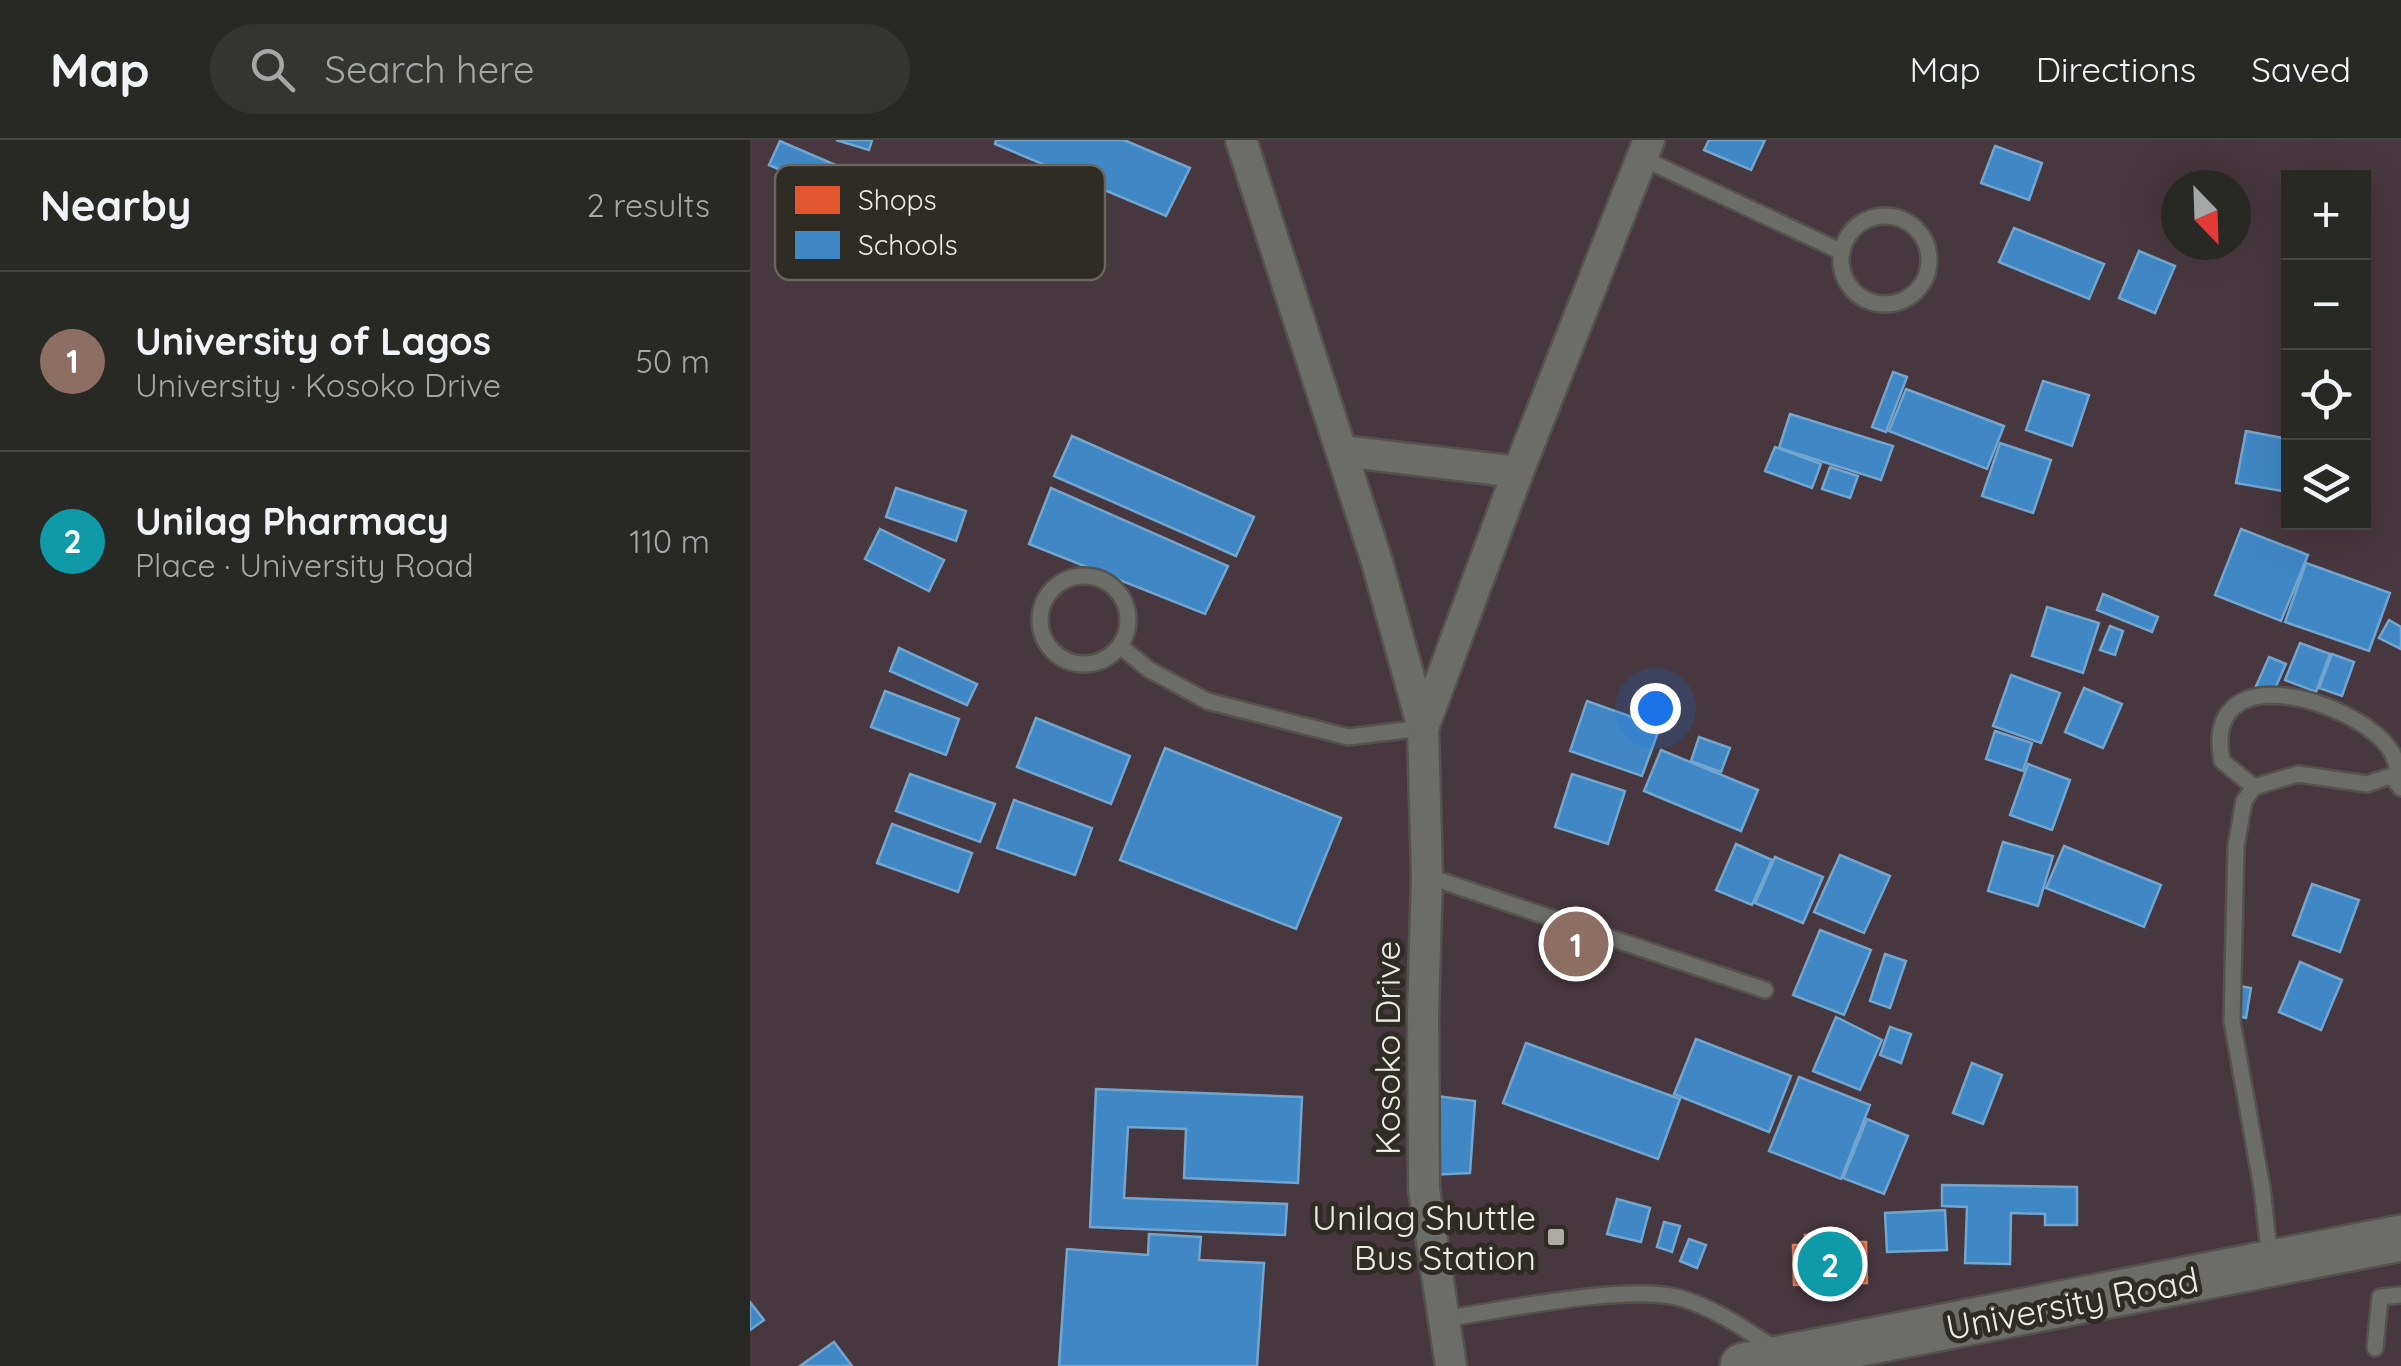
<!DOCTYPE html>
<html lang="en">
<head>
<meta charset="utf-8">
<style>
	:root { --surface:#282824; --page:#343431; --text:#f1f3f6; --muted:#a5a6a6; --line:#444441; --accent:#acaba6 }
	body { margin:0; font-family:Quicksand,sans-serif; background:var(--page); color:var(--text) }
	.controls { position:absolute; right:30px; top:30px; display:grid; overflow:hidden; border-radius:0px; box-shadow:0 10px 40px #0002 }
	.controls button { width:90px; height:90px; display:grid; place-items:center; padding:0; border:0; border-bottom:2px solid var(--line); background:var(--surface); color:var(--text); font:50px sans-serif }
	.compass { position:absolute; left:1411px; top:30px; width:90px; height:90px; border-radius:50%; background:var(--surface); box-shadow:0 10px 40px #0002; rotate:157deg }
	.you { position:absolute; left:905px; top:568px; width:35px; height:35px; margin:-25px; border:8px solid #fff; border-radius:50%; background:#1a73e8; box-shadow:0 0 0 15px #1a73e833 }
	.badge { display:grid; place-items:center; width:65px; height:65px; border-radius:50%; background:var(--accent); color:#fff; font-size:32px; font-weight:700 }
	.pin { position:absolute; translate:-50% -50%; border:5px solid #fff; box-shadow:0 2px 10px #0006 }
	.list { margin:0; padding:0; list-style:none }
	h2 { display:flex; justify-content:space-between; align-items:center; height:130px; margin:0; padding:0 40px; font-size:42px }
	h2 small { font-size:32px; font-weight:400; color:var(--muted) }
	.list li { display:grid; grid-template-columns:65px 1fr auto; gap:30px; align-items:center; box-sizing:border-box; height:180px; padding:0 40px; border-top:2px solid var(--line) }
	.list b { display:block; font-size:38px; white-space:nowrap }
	.list p { margin:0; font-size:32px; white-space:nowrap; color:var(--muted) }
	.list em { font-size:32px; font-style:normal; color:var(--muted) }
	.icon { flex:none; width:55px; height:55px; fill:none; stroke:currentColor; stroke-width:2; stroke-linecap:round; stroke-linejoin:round }
	.map { position:relative; flex:none; width:1651px; height:1226px; overflow:hidden }
	header { display:flex; align-items:center; gap:60px; box-sizing:border-box; height:140px; padding:0 50px; background:var(--surface); border-bottom:2px solid var(--line) }
	header strong { font-size:48px }
	nav { display:flex; gap:55px; margin-inline-start:auto; font-size:35px }
	.search { width:700px; height:90px; background:var(--page); display:flex; align-items:center; gap:25px; box-sizing:border-box; padding:0 35px; border-radius:55px; color:var(--muted); font-size:38px }
	main { display:flex }
	aside { flex:1; background:var(--surface) }
	.map>svg:first-child { display:block }
	.education { fill:#47373e; fill-rule:evenodd }
	.shops { fill:#e4572e; stroke:#e68365; stroke-width:2.5 }
	.schools { fill:#3f88c5; stroke:#73a5cf; stroke-width:2.5 }
	.lines { fill:none; stroke-linecap:round; stroke-linejoin:round }
	.lane-casing { stroke:#53524e; stroke-width:20 }
	.street-casing { stroke:#53524e; stroke-width:35 }
	.secondary-casing { stroke:#53524e; stroke-width:50 }
	.lane { stroke:#6c6c68; stroke-width:15 }
	.street { stroke:#6c6c68; stroke-width:30 }
	.secondary { stroke:#6c6c68; stroke-width:45 }
	.poi-dot { fill:#acaba6; stroke:#2e2c24; stroke-width:4 }
	.labels { text-anchor:middle; dominant-baseline:central; stroke-width:10; stroke-linejoin:round; paint-order:stroke }
	.street-label { font-size:35px; fill:#ebeae5; stroke:#2e2c24 }
	.poi-label { font-size:35px; fill:#ebeae5; stroke:#2e2c24; text-anchor:end }
	.key { fill:#2e2c24; stroke:#67655e; stroke-width:2.5 }
	.key-label { font-size:28px; fill:#ebeae5 }
</style>
</head>
<body>
<header>
<strong>Map</strong>
<div class="search"><svg class="icon" aria-label="search" viewBox="0 0 24 24"><circle cx="10" cy="10" r="6"/><path d="M15 15l6 6"/></svg>Search here</div>
<nav><a>Map</a><a>Directions</a><a>Saved</a></nav>
</header>
<main>
<aside>
<h2>Nearby<small>2 results</small></h2>
<ul class="list">
<li><span class="badge" style="background:#8d6e63">1</span><div><b>University of Lagos</b><p>University · Kosoko Drive</p></div><em>50 m</em></li>
<li><span class="badge" style="background:#0f9aa8">2</span><div><b>Unilag Pharmacy</b><p>Place · University Road</p></div><em>110 m</em></li>
</ul>
</aside>
<div class="map">
<svg width="1651" height="1226" viewBox="0 0 1651 1226">
	<rect width="100%" height="100%" fill="#363530"/>
	<path class="education" d="M0,0H1651V1226H0ZM1538,38H1614V382H1538ZM1426,45H1486V105H1426Z"/>
	<path class="shops" d="M1082,1094V1102H1116L1117,1143L1044,1145L1043,1105H1055V1095Z"/>
	<g class="schools">
		<path d="M86,0H122L119,10Z"/>
		<path d="M246,0H374L440,28L416,76L245,4Z"/>
		<path d="M959,0H1015L1001,30L954,10Z"/>
		<path d="M30,1L111,36L101,60L19,25Z"/>
		<path d="M1245,6L1292,23L1279,60L1231,43Z"/>
		<path d="M1264,88L1354,124L1339,159L1249,122Z"/>
		<path d="M1389,111L1425,126L1405,173L1369,158Z"/>
		<path d="M1143,232L1157,237L1136,292L1122,287Z"/>
		<path d="M1293,241L1339,255L1322,306L1276,290Z"/>
		<path d="M1156,249L1254,286L1237,329L1139,291Z"/>
		<path d="M1040,274L1143,306L1131,340L1029,308Z"/>
		<path d="M1496,291L1538,299V352L1486,343Z"/>
		<path d="M322,296L504,377L486,416L304,336Z"/>
		<path d="M1250,303L1301,320L1283,373L1232,356Z"/>
		<path d="M1025,307L1071,324L1062,348L1015,331Z"/>
		<path d="M1080,327L1108,336L1100,358L1072,349Z"/>
		<path d="M146,348L216,371L206,401L136,377Z"/>
		<path d="M301,348L478,426L455,474L279,404Z"/>
		<path d="M130,389L194,420L179,451L115,419Z"/>
		<path d="M1491,389L1558,415L1531,481L1465,455Z"/>
		<path d="M1556,423L1640,453L1619,511L1535,482Z"/>
		<path d="M1353,454L1408,477L1402,492L1347,470Z"/>
		<path d="M1297,467L1349,483L1333,533L1282,516Z"/>
		<path d="M1639,480L1651,487V509L1629,498Z"/>
		<path d="M1360,486L1373,491L1365,515L1350,510Z"/>
		<path d="M1550,503L1580,514L1566,552L1535,540Z"/>
		<path d="M149,508L227,544L217,565L140,531Z"/>
		<path d="M1582,514L1604,522L1592,556L1569,548Z"/>
		<path d="M1519,517L1536,524L1523,553L1506,546Z"/>
		<path d="M1261,535L1310,553L1291,603L1243,586Z"/>
		<path d="M1334,548L1372,564L1353,608L1315,592Z"/>
		<path d="M135,551L209,579L196,615L121,587Z"/>
		<path d="M837,561L910,587L892,636L820,611Z"/>
		<path d="M286,578L380,616L361,664L267,627Z"/>
		<path d="M1245,591L1282,603L1273,631L1236,619Z"/>
		<path d="M949,597L980,608L971,632L941,621Z"/>
		<path d="M415,608L591,678L546,789L370,720Z"/>
		<path d="M911,610L1008,650L991,691L894,651Z"/>
		<path d="M1278,624L1320,640L1302,690L1260,675Z"/>
		<path d="M160,634L245,664L230,702L146,671Z"/>
		<path d="M822,634L875,651L858,704L805,687Z"/>
		<path d="M264,660L342,688L325,735L247,708Z"/>
		<path d="M142,684L222,713L208,752L127,723Z"/>
		<path d="M1253,702L1303,716L1288,766L1238,751Z"/>
		<path d="M986,704L1022,720L1002,765L966,750Z"/>
		<path d="M1314,706L1411,745L1394,787L1296,748Z"/>
		<path d="M1090,715L1140,736L1114,793L1064,772Z"/>
		<path d="M1025,717L1073,737L1053,783L1005,763Z"/>
		<path d="M1562,744L1609,760L1590,812L1543,795Z"/>
		<path d="M1070,790L1121,810L1094,875L1043,855Z"/>
		<path d="M1135,814L1156,821L1140,868L1120,861Z"/>
		<path d="M1550,822L1592,840L1571,890L1529,872Z"/>
		<path d="M1489,846L1501,848L1496,878L1483,875Z"/>
		<path d="M1086,877L1132,900L1110,950L1063,931Z"/>
		<path d="M1140,887L1161,894L1151,923L1130,915Z"/>
		<path d="M946,899L1041,936L1019,992L924,954Z"/>
		<path d="M776,903L930,959L908,1019L753,963Z"/>
		<path d="M1222,923L1252,935L1233,984L1203,973Z"/>
		<path d="M1049,937L1120,965L1091,1039L1019,1011Z"/>
		<path d="M346,949L552,957L548,1043L434,1038L436,989L378,987L374,1058L537,1064L535,1095L340,1087Z"/>
		<path d="M679,955L725,961L720,1033L679,1035Z"/>
		<path d="M1117,979L1158,996L1134,1054L1093,1038Z"/>
		<path d="M1192,1045L1327,1047V1085H1295V1074L1261,1073L1260,1124L1215,1123L1217,1067L1192,1066Z"/>
		<path d="M867,1059L900,1068L891,1102L857,1094Z"/>
		<path d="M1195,1070L1197,1110L1137,1112L1135,1073Z"/>
		<path d="M914,1082L930,1086L922,1112L907,1107Z"/>
		<path d="M399,1094L451,1097L449,1120L514,1123L507,1226H309L317,1109L398,1115Z"/>
		<path d="M939,1099L956,1105L947,1128L930,1121Z"/>
		<path d="M0,1162L14,1180L0,1190Z"/>
		<path d="M84,1202L102,1226H50Z"/>
	</g>
	<g class="lines">
		<g class="lane-casing">
			<g id="lane">
				<path d="M892,18L1092,112"/>
				<circle cx="1135" cy="120" r="44"/>
				<circle cx="334" cy="480" r="44"/>
				<path d="M370,506L398,529L457,561L598,597L673,588"/>
				<path d="M1504,647L1472,621C1451,512 1605,561 1639,608C1647,618 1648,632 1651,644"/>
				<path d="M677,736L1015,850"/>
				<path d="M1520,1120L1512,1048L1482,881L1486,706L1494,661L1504,647L1548,634L1617,644L1641,636L1651,648"/>
				<path d="M692,1179C750,1171 878,1143 930,1158C965,1168 995,1189 1025,1209"/>
				<path d="M1625,1208L1630,1157L1651,1155"/>
			</g>
		</g>
		<g class="street-casing">
			<g id="street">
				<path d="M491,0L627,422L673,588L677,736L673,875L674,1049L701,1226"/>
				<path d="M592,311L768,332"/>
				<path d="M673,588L768,332L899,0"/>
			</g>
		</g>
		<g class="secondary-casing">
			<path id="secondary" d="M993,1226L1651,1098"/>
		</g>
		<use href="#lane" class="lane"/>
		<use href="#street" class="street"/>
		<use href="#secondary" class="secondary"/>
	</g>
	<rect class="poi-dot" x="796" y="1087" width="20" height="20" rx="5"/>
	<g class="labels">
		<g class="street-label">
			<text transform="translate(637 908) rotate(-90)">Kosoko Drive</text>
			<text transform="translate(1322 1163) rotate(-11)">University Road</text>
		</g>
		<g class="poi-label">
			<text x="786" y="1077">Unilag Shuttle<tspan x="786" dy="40">Bus Station</tspan></text>
		</g>
	</g>
	<rect x="25" y="25" width="330" height="115" rx="15" class="key"/>
	<rect x="45" y="46" width="45" height="28" fill="#e4572e"/>
	<rect x="45" y="91" width="45" height="28" fill="#3f88c5"/>
	<g class="key-label">
		<text x="108" y="70">Shops</text>
		<text x="108" y="115">Schools</text>
	</g>
</svg>
<div class="controls">
<button>+</button>
<button>−</button>
<button><svg class="icon" aria-label="locate" viewBox="0 0 24 24"><circle cx="12" cy="12" r="6"/><path d="M12 2v4M12 18v4M2 12h4M18 12h4"/></svg></button>
<button><svg class="icon" aria-label="layers" viewBox="0 0 24 24"><path d="M12 4l9 5-9 5-9-5zM3 14l9 5 9-5"/></svg></button>
</div>
<svg class="compass" viewBox="-18 -18 36 36"><path d="M0-13l5 13h-10z" fill="#e53935"/><path d="M0 13l5-13h-10z" fill="#a5a6a6"/></svg>
<div class="you"></div>
<div class="pin badge" style="left:826px;top:804px;background:#8d6e63">1</div>
<div class="pin badge" style="left:1080px;top:1124px;background:#0f9aa8">2</div>
</div>
</main>
</body>
</html>
